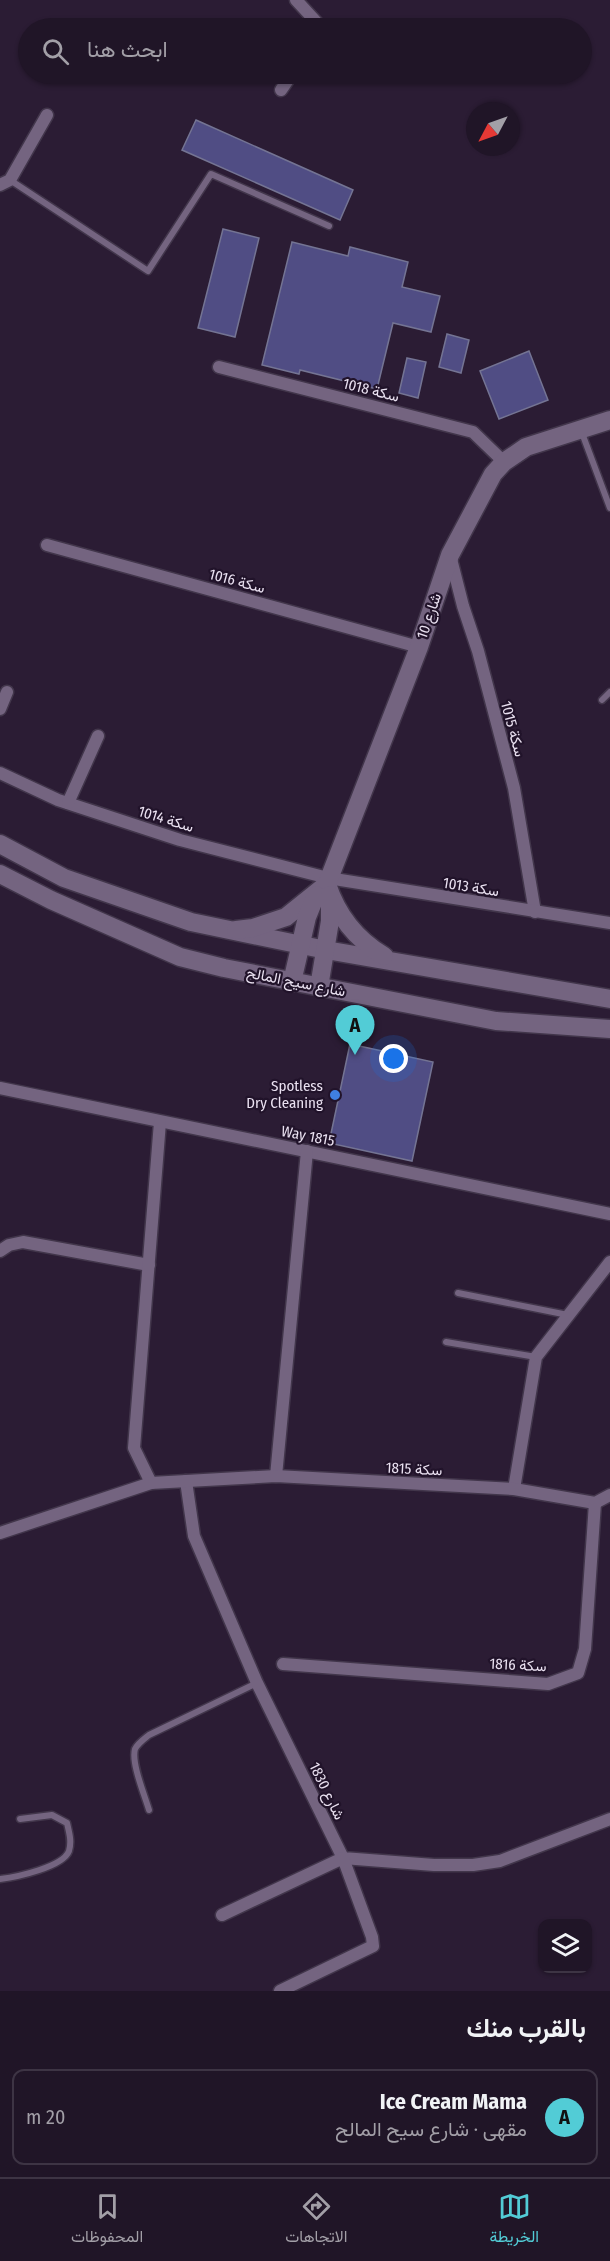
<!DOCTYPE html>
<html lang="ar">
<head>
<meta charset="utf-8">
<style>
	:root { --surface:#201527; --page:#2d2233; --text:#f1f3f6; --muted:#a29fa7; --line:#3d3444; --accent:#52ccd6 }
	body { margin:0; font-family:"Fira Sans Condensed",Vazirmatn,sans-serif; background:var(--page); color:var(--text); direction:rtl }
	.controls { position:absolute; right:18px; bottom:18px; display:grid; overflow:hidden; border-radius:12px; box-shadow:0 2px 4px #0004 }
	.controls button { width:54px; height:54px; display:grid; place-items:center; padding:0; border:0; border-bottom:2px solid var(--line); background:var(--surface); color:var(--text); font:30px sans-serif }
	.compass { position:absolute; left:466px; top:102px; width:54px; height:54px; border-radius:50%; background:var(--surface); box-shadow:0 2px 4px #0004; rotate:229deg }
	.you { position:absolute; left:394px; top:1059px; width:21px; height:21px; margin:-15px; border:4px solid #fff; border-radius:50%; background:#1a73e8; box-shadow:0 0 0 9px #1a73e833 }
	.badge { display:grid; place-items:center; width:39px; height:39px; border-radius:50%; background:var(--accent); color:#111; font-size:20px; font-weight:700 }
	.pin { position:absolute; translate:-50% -50px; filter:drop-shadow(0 2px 3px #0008) }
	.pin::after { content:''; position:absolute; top:32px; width:21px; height:18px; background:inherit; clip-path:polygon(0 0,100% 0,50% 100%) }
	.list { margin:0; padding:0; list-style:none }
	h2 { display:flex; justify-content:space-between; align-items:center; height:78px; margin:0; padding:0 24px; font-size:26px }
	h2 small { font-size:20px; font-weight:400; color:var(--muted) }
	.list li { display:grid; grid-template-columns:39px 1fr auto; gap:18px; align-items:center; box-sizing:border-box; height:96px; margin:0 12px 12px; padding:0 12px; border:2px solid var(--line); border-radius:12px }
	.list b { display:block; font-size:22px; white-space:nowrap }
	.list p { margin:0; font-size:20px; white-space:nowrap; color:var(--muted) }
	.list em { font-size:20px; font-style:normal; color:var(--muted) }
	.icon { flex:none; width:33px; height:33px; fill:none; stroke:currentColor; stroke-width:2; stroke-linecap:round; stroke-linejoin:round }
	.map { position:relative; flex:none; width:610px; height:1991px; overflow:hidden; direction:ltr }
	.search { position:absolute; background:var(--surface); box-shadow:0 2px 4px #0004; left:18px; right:18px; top:18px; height:66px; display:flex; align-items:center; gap:15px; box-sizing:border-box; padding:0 21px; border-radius:33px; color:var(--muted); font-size:22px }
	.sheet { height:186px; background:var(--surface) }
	nav { display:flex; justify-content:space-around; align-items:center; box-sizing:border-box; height:84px; border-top:2px solid var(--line); background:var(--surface); font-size:16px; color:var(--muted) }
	nav a { display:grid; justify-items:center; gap:3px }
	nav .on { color:var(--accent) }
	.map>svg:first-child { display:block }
	.building { fill:#504d84; stroke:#747493; stroke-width:1.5 }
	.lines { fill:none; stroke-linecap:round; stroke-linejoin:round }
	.lane-casing { stroke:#42364b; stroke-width:9 }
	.street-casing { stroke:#42364b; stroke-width:15 }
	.secondary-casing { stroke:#42364b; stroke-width:21 }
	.lane { stroke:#746480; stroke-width:6 }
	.street { stroke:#746480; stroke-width:12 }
	.secondary { stroke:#746480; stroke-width:18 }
	.shop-dot { fill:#3f7fe0; stroke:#21132a; stroke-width:2 }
	.labels { text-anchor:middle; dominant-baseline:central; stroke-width:4.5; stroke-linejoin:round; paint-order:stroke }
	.street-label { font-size:15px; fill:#eae1f1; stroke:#21132a }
	.poi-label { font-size:15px; fill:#eae1f1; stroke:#21132a; text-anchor:end }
</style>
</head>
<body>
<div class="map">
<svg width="610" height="1991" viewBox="0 0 610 1991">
	<rect width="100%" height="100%" fill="#2b1c34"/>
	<g class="building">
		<path d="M196,120L353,190L340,220L182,150Z"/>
		<path d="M223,229L259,238L235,337L198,328Z"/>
		<path d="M292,242L348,256L350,247L408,262L402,287L440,296L431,332L393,323L377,389L300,370L299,374L262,365Z"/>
		<path d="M447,334L469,340L461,373L439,367Z"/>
		<path d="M529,351L548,400L499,419L480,371Z"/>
		<path d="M407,358L426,362L418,398L399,393Z"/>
		<path d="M350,1044L433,1062L412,1161L329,1143Z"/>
	</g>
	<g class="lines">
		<g class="lane-casing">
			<g id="lane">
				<path d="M10,180L148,271L211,174L329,226"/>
				<path d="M582,433L610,508"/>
				<path d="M602,700L610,692"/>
				<path d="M458,1293L568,1315"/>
				<path d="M446,1342L536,1357"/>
				<path d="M149,1810C145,1796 131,1763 135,1749C138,1743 144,1739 149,1735L257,1683"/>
				<path d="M0,1879C17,1877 63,1867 69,1851C72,1841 69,1832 67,1823L52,1815L20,1819"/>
			</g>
		</g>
		<g class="street-casing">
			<g id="street">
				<path d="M296,0L321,27L320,28"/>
				<path d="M281,90L292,74"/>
				<path d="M0,185L10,180L47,115"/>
				<path d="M219,367L473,432L504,462"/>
				<path d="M47,545L419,647"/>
				<path d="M450,555L463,606L478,651L514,788L535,912"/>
				<path d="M0,709L7,692"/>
				<path d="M0,773L58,800L180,840L328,878L610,923"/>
				<path d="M68,803L98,736"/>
				<path d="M0,1088L610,1214"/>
				<path d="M0,1251L9,1245L23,1242L149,1265"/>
				<path d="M276,1476L307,1151"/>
				<path d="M186,1481L194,1536L257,1683L343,1858L434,1865H473L500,1861L610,1819"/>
				<path d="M151,1483L134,1448L160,1122"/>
				<path d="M514,1489L536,1357L610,1262"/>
				<path d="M0,1533L151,1483L276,1476L514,1489L595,1503L610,1495"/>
				<path d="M283,1664L548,1684L578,1673L585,1649L595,1503"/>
				<path d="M222,1915L343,1858L372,1937L373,1946L280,1991"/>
			</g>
		</g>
		<g class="secondary-casing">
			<g id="secondary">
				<path d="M0,844L64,878L191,922L326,950L610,999"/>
				<path d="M0,874L51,900L180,957L224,968L496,1021L610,1029"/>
				<path d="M327,884C337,915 357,940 384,956"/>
				<path d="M236,930L253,928L286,917L327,884L419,647L450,555L493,474L504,462L526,447L610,420"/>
				<path d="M292,982L307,917L316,895"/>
				<path d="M319,987L330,921V895"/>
			</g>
		</g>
		<use href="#lane" class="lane"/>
		<use href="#street" class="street"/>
		<use href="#secondary" class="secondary"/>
	</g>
	<circle class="shop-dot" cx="335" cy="1095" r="6"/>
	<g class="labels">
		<g class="street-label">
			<text transform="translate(371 390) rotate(14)">سكة 1018</text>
			<text transform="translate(237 581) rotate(15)">سكة 1016</text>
			<text transform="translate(429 616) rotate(-71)">شارع 10</text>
			<text transform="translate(513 729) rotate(75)">سكة 1015</text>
			<text transform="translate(166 819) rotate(17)">سكة 1014</text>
			<text transform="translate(471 887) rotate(9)">سكة 1013</text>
			<text transform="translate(296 982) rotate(11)">شارع سيح المالح</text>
			<text transform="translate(308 1136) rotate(11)">Way 1815</text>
			<text transform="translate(414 1469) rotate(3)">سكة 1815</text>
			<text transform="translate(518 1665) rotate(3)">سكة 1816</text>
			<text transform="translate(327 1791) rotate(64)">1830 شارع</text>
		</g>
		<g class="poi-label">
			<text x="323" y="1086">Spotless<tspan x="323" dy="17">Dry Cleaning</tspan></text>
		</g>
	</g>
</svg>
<div class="controls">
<button><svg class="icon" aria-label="layers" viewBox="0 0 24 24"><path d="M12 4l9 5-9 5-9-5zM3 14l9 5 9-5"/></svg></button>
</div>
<svg class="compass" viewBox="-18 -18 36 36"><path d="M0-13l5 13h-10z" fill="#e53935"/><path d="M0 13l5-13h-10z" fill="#a29fa7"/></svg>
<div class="you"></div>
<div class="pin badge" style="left:355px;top:1055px">A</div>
<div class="search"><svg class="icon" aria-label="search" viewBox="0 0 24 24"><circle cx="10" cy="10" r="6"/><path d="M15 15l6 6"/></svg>ابحث هنا</div>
</div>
<section class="sheet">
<h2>بالقرب منك<small></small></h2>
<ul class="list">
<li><span class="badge">A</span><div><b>Ice Cream Mama</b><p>مقهى · شارع سيح المالح</p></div><em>20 m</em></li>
</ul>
</section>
<nav>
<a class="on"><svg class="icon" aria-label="map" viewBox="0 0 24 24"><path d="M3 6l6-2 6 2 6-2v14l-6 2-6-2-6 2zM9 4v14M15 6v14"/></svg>الخريطة</a>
<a><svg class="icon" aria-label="directions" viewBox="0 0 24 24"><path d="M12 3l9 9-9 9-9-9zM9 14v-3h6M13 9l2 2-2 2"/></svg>الاتجاهات</a>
<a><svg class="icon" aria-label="saved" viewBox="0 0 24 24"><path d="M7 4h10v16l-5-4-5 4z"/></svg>المحفوظات</a>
</nav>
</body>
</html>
